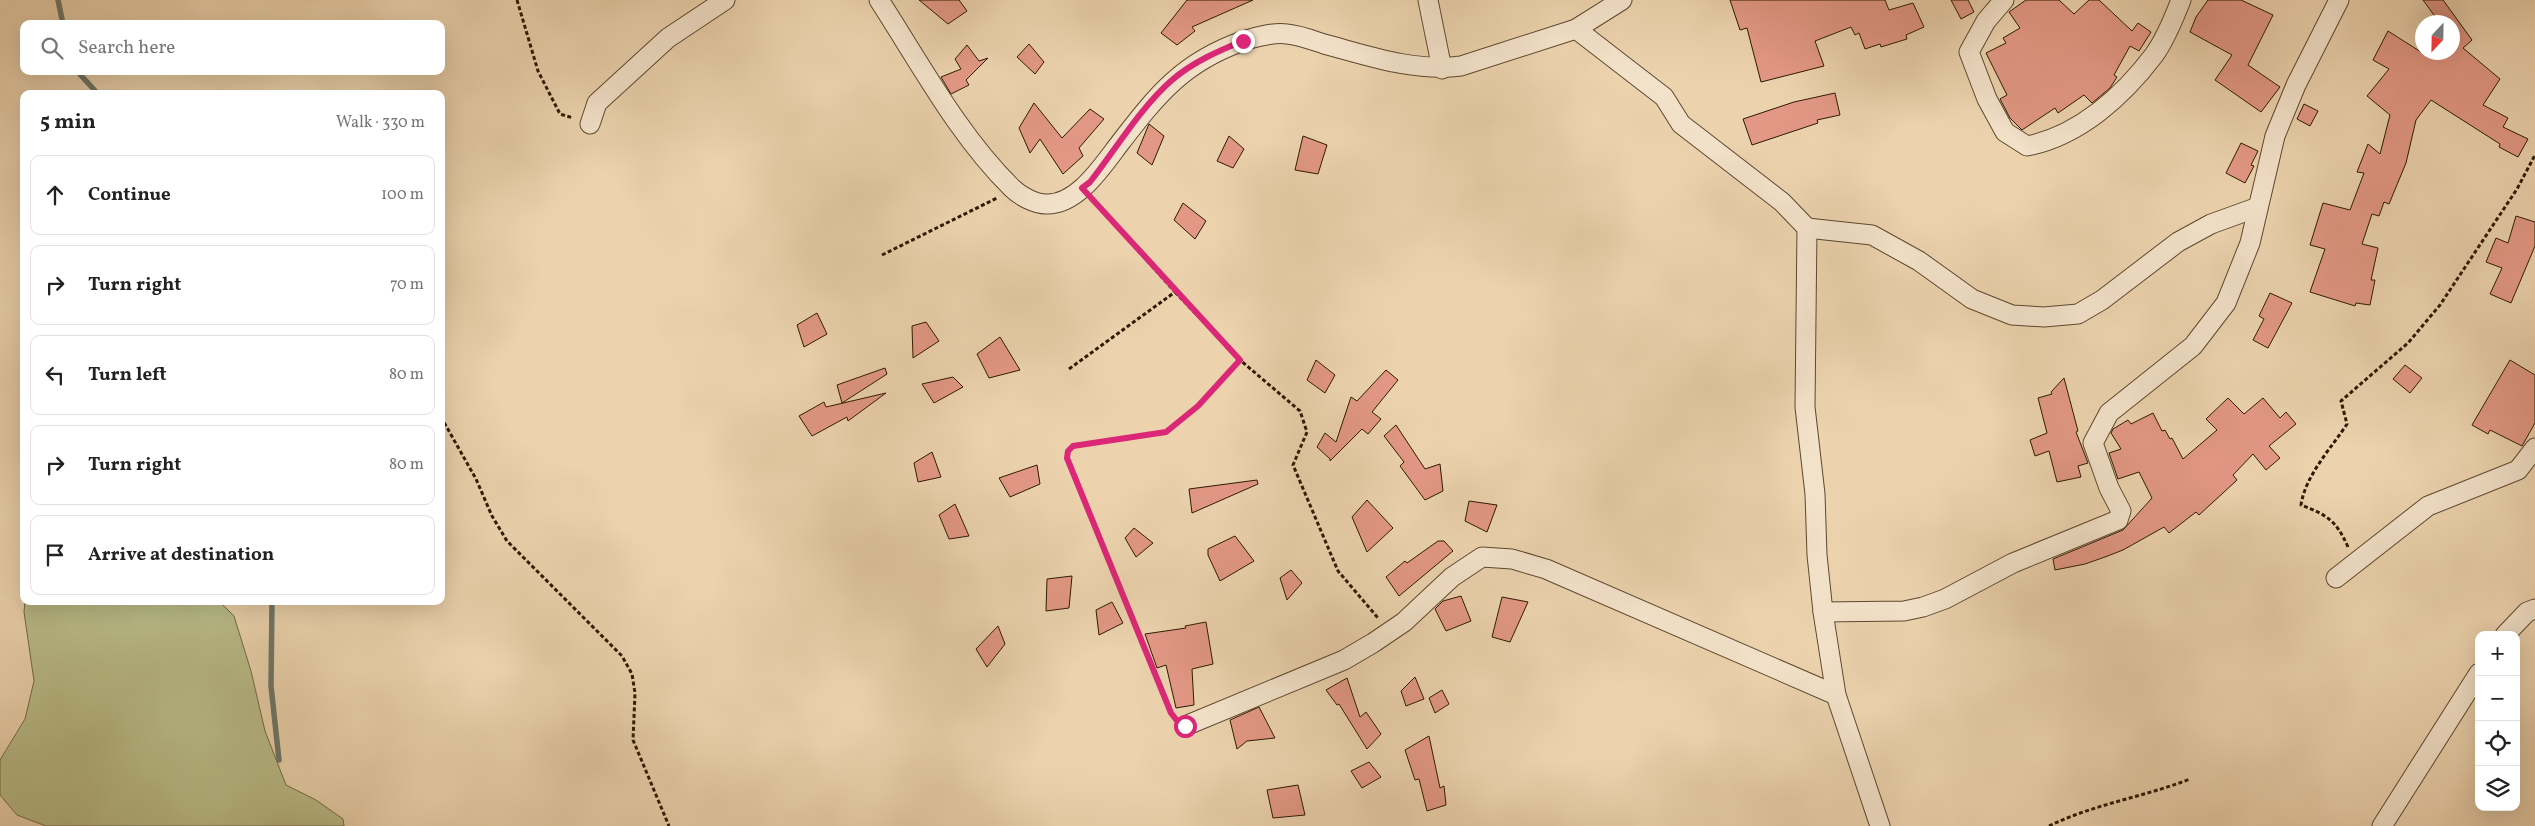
<!DOCTYPE html>
<html lang="en">
<head>
<meta charset="utf-8">
<style>
	:root { --surface:#fff; --page:#f2f2f2; --text:#222; --muted:#767676; --line:#e0e0e0 }
	body { margin:0; font-family:Vollkorn,serif; background:var(--page); color:var(--text) }
	.controls { position:absolute; right:15px; bottom:15px; display:grid; overflow:hidden; border-radius:10px; box-shadow:0 5px 20px #0002 }
	.controls button { width:45px; height:45px; display:grid; place-items:center; padding:0; border:0; border-bottom:1px solid var(--line); background:var(--surface); color:var(--text); font:25px sans-serif }
	.compass { position:absolute; left:2415px; top:15px; width:45px; height:45px; border-radius:50%; background:var(--surface); box-shadow:0 5px 20px #0002; rotate:202deg }
	.stop { position:absolute; width:15px; height:15px; margin:-11px; border:4px solid #db2777; border-radius:50%; background:#fff }
	.stop.end { background:#db2777; border-color:#fff; box-shadow:0 1px 5px #0008 }
	.list { margin:0; padding:0; list-style:none }
	h2 { display:flex; justify-content:space-between; align-items:center; height:65px; margin:0; padding:0 20px; font-size:21px }
	h2 small { font-size:16px; font-weight:400; color:var(--muted) }
	.list li { display:grid; grid-template-columns:32px 1fr auto; gap:15px; align-items:center; box-sizing:border-box; height:80px; margin:0 10px 10px; padding:0 10px; border:1px solid var(--line); border-radius:10px }
	.list b { display:block; font-size:19px; white-space:nowrap }
	.list em { font-size:16px; font-style:normal; color:var(--muted) }
	.icon { flex:none; width:28px; height:28px; fill:none; stroke:currentColor; stroke-width:2; stroke-linecap:round; stroke-linejoin:round }
	.map { position:relative; flex:none; width:2535px; height:826px; overflow:hidden }
	.search { position:absolute; background:var(--surface); box-shadow:0 5px 20px #0002; left:20px; top:20px; width:425px; height:55px; display:flex; align-items:center; gap:12px; box-sizing:border-box; padding:0 18px; border-radius:10px; color:var(--muted); font-size:19px }
	.panel { position:absolute; background:var(--surface); box-shadow:0 5px 20px #0002; left:20px; top:90px; width:425px; height:515px; border-radius:10px }
	.map>svg:first-child { display:block }
	.green { fill:#b9bc89; stroke:#736b46 }
	.lines { fill:none; stroke-linecap:round; stroke-linejoin:round }
	.stream { stroke:#6e786a; stroke-width:5.5 }
	.building { fill:#e39885; stroke:#2d1a03 }
	.street-casing { stroke:#5d482e; stroke-width:21 }
	.path { stroke:#2d1a03; stroke-width:3; stroke-dasharray:4 2.5; stroke-linecap:butt }
	.street { stroke:#f3e2ca; stroke-width:19 }
	.route { stroke:#db2777; stroke-width:6 }
</style>
</head>
<body>
<div class="map">
<svg width="2535" height="826" viewBox="0 0 2535 826">
	<rect width="100%" height="100%" fill="#ecd3ae"/>
	<filter id="stains"><feTurbulence type="fractalNoise" baseFrequency=".004" numOctaves="4"/><feColorMatrix values="0 0 0 0 .2 0 0 0 0 .09 0 0 0 0 .02 0 0 0 .5 -.17"/></filter>
	<radialGradient id="worn" r=".72"><stop offset=".6" stop-color="#630" stop-opacity="0"/><stop offset="1" stop-color="#630" stop-opacity=".3"/></radialGradient>
	<path class="green" d="M25,601H219L234,616L251,671L265,731L286,785L316,800L343,819L344,826H46L17,815L0,795V760L25,719L34,681L24,612Z"/>
	<g class="lines">
		<g class="stream">
			<path d="M58,0L63,24"/>
			<path d="M77,71L98,94"/>
			<path d="M272,601L271,686L279,760"/>
		</g>
	</g>
	<g class="building">
		<path d="M919,0H959L967,11L948,24Z"/>
		<path d="M1187,0H1253L1192,27L1195,31L1177,45L1161,33Z"/>
		<path d="M1730,0H1885L1889,10L1913,3L1924,27L1906,35L1907,39L1881,47L1880,44L1865,49L1859,33L1855,35L1851,27L1815,41L1824,66L1761,82L1747,28L1740,30Z"/>
		<path d="M1951,0H1968L1974,12L1961,19Z"/>
		<path d="M2026,0H2059L2074,14L2089,0H2099L2132,31L2138,23L2151,32L2139,51L2130,46L2114,75L2117,77L2110,88L2092,103L2084,95L2058,113L2055,108L2022,130L2010,118L2000,99L2007,95L1986,53L2006,43L2003,38L2020,28L2009,12Z"/>
		<path d="M2208,0H2241L2273,15L2248,65L2280,87L2261,112L2215,80L2232,55L2190,32L2196,17Z"/>
		<path d="M2423,0H2443L2472,40L2463,48L2500,79L2483,105L2508,118L2503,127L2528,139L2518,157L2499,147L2500,144L2431,100L2416,120L2406,163L2389,204L2384,202L2379,216L2372,214L2362,244L2378,248L2371,280H2375L2370,305L2356,303L2355,306L2310,292L2325,249L2310,245L2323,203L2350,210L2364,173L2357,172L2368,144L2380,154L2390,115L2367,96L2389,69L2373,60L2388,31L2421,52H2452V22H2439Z"/>
		<path d="M1029,44L1044,62L1035,74L1017,57Z"/>
		<path d="M967,45L979,61L988,58L966,80L969,85L951,94L941,77L961,69L955,59Z"/>
		<path d="M1835,93L1840,115L1817,120L1818,123L1752,145L1743,119L1794,102Z"/>
		<path d="M1034,103L1062,138L1090,109L1104,119L1079,148L1083,156L1063,174L1040,139L1030,153L1019,128Z"/>
		<path d="M2304,104L2318,111L2310,126L2297,119Z"/>
		<path d="M1149,124L1164,136L1152,165L1137,153Z"/>
		<path d="M1229,136L1244,149L1233,168L1217,161Z"/>
		<path d="M1303,136L1327,145L1318,174L1295,170Z"/>
		<path d="M2241,143L2258,151L2251,165L2254,166L2245,183L2226,173Z"/>
		<path d="M1183,203L1206,221L1195,239L1174,220Z"/>
		<path d="M2516,216L2535,222V246L2511,303L2490,294L2502,268L2486,262L2496,238L2508,243Z"/>
		<path d="M2270,293L2292,303L2268,348L2253,340L2264,319L2259,316Z"/>
		<path d="M817,313L827,334L804,347L797,325Z"/>
		<path d="M926,322L939,341L913,358L912,326Z"/>
		<path d="M1000,337L1020,370L989,378L977,354Z"/>
		<path d="M1316,360L1335,375L1325,393L1307,380Z"/>
		<path d="M2510,360L2535,375V423L2522,446L2490,430L2488,434L2472,425Z"/>
		<path d="M2405,365L2422,378L2410,393L2393,379Z"/>
		<path d="M885,368L887,374L842,403L837,385Z"/>
		<path d="M1386,370L1398,380L1372,412L1381,419L1368,434L1362,429L1330,461V459L1317,447L1325,433L1336,442L1351,397L1357,401Z"/>
		<path d="M953,377L963,387L934,403L922,384Z"/>
		<path d="M2064,378L2078,431L2076,432L2088,463L2078,466L2081,477L2057,482L2049,451L2035,456L2030,440L2047,433L2038,398L2052,394L2051,392Z"/>
		<path d="M886,393L848,421L847,417L812,436L799,416L824,402L826,407Z"/>
		<path d="M2228,398L2244,414L2263,398L2280,418L2286,412L2296,424L2269,446L2280,458L2266,470L2253,454L2233,475L2237,480L2223,493L2199,515L2196,512L2169,533L2164,527L2123,550L2105,557L2085,564L2055,570L2053,559L2123,530L2152,498L2139,472L2118,479L2109,453L2121,449L2111,433L2113,429L2128,420L2131,424L2153,413L2162,431L2165,430L2170,439L2172,438L2183,459L2217,430L2206,419Z"/>
		<path d="M1396,425L1425,469L1440,464L1443,491L1425,500L1400,466L1404,462L1384,436Z"/>
		<path d="M932,452L941,477L918,482L914,463Z"/>
		<path d="M1037,465L1040,484L1010,497L999,478Z"/>
		<path d="M1257,480L1258,484L1192,513L1189,489Z"/>
		<path d="M1367,500L1393,528L1367,552L1352,517Z"/>
		<path d="M1469,501L1497,505L1487,532L1465,521Z"/>
		<path d="M955,504L969,536L949,539L939,515Z"/>
		<path d="M1134,528L1153,543L1136,557L1125,538Z"/>
		<path d="M1235,536L1254,561L1220,581L1208,555V549Z"/>
		<path d="M1438,541H1444L1453,551L1399,596L1386,577L1405,561L1407,563Z"/>
		<path d="M1291,570L1302,583L1287,600L1280,578Z"/>
		<path d="M1072,576L1069,608L1046,611L1047,579Z"/>
		<path d="M1461,596L1471,621L1446,631L1435,609L1443,601Z"/>
		<path d="M1502,597L1528,602L1510,642L1492,637Z"/>
		<path d="M1112,602L1123,623L1099,635L1096,610Z"/>
		<path d="M1206,622L1213,664L1192,669L1194,705L1176,708L1166,665L1157,668L1145,634L1186,628L1185,626Z"/>
		<path d="M998,626L1005,644L987,667L976,649Z"/>
		<path d="M1415,677L1424,699L1406,706L1401,691Z"/>
		<path d="M1347,678L1360,717L1366,712L1381,734L1367,749L1339,704L1337,705L1326,690Z"/>
		<path d="M1442,690L1449,704L1435,713L1429,698Z"/>
		<path d="M1259,707L1275,738L1247,741L1237,749L1230,720Z"/>
		<path d="M1429,736L1440,788L1444,786L1446,805L1427,811L1419,779L1415,780L1405,750Z"/>
		<path d="M1369,762L1381,777L1362,788L1351,771Z"/>
		<path d="M1298,785L1305,815L1273,818L1267,790Z"/>
	</g>
	<g class="lines">
		<g class="street-casing">
			<g id="street">
				<path d="M879,0C920,63 958,135 1012,188C1020,196 1035,204 1046,204C1078,205 1103,165 1120,143C1157,95 1183,62 1243,41C1256,37 1273,32 1287,34C1299,35 1312,40 1324,44C1369,56 1414,72 1461,66L1576,29L1622,0"/>
				<path d="M1428,0L1442,69"/>
				<path d="M2004,0L1986,21L1969,52L1987,99L2005,132L2027,146C2079,136 2123,96 2154,55C2165,40 2174,18 2181,0"/>
				<path d="M1576,29L1664,97L1681,124L1782,202L1807,228L1805,407L1815,494L1817,555L1823,612L1836,695L1880,826"/>
				<path d="M590,124L597,103L668,38L725,0"/>
				<path d="M1807,228L1872,235L1919,261L1972,299L2012,315L2044,317L2078,314L2102,300L2178,242L2211,224L2258,207"/>
				<path d="M2336,578L2428,506L2518,470L2535,448"/>
				<path d="M1823,612L1904,611L1923,607L1945,599L2013,563L2118,520L2121,511L2109,488L2093,443L2109,413L2193,346L2226,303L2250,243L2275,136L2296,85L2339,0"/>
				<path d="M2505,635L2527,612L2535,609"/>
				<path d="M1185,726L1344,660L1373,643L1404,622L1452,577L1482,557L1512,559L1546,569L1836,695"/>
				<path d="M2382,826L2479,673"/>
			</g>
		</g>
		<g class="path">
			<path d="M517,0L538,71L560,114L573,118"/>
			<path d="M882,255L997,198"/>
			<path d="M1175,292L1240,360L1300,411L1307,432L1293,465L1338,571L1378,618"/>
			<path d="M1069,369L1175,292L1094,201"/>
			<path d="M441,417L476,479L492,516L507,541L622,656L632,674L635,693L633,740L669,826"/>
			<path d="M2348,547C2336,520 2327,515 2301,505C2305,476 2332,447 2347,424L2341,401L2408,343L2440,305L2517,189L2535,155"/>
			<path d="M1172,714L1067,458L1068,451L1073,446L1166,432L1198,406L1240,360"/>
			<path d="M2049,826C2094,804 2144,797 2190,779"/>
		</g>
		<use href="#street" class="street"/>
	</g>
	<g class="lines">
		<path class="route" d="M1185,726L1178,722L1171,713L1067,458L1068,451L1073,446L1166,432L1198,406L1240,360L1082,188L1090,182C1116,149 1140,108 1172,80C1193,62 1218,51 1243,41"/>
	</g>
	<rect width="100%" height="100%" filter="url(#stains)"/>
	<rect width="100%" height="100%" fill="url(#worn)"/>
</svg>
<div class="controls">
<button>+</button>
<button>−</button>
<button><svg class="icon" aria-label="locate" viewBox="0 0 24 24"><circle cx="12" cy="12" r="6"/><path d="M12 2v4M12 18v4M2 12h4M18 12h4"/></svg></button>
<button><svg class="icon" aria-label="layers" viewBox="0 0 24 24"><path d="M12 4l9 5-9 5-9-5zM3 14l9 5 9-5"/></svg></button>
</div>
<svg class="compass" viewBox="-18 -18 36 36"><path d="M0-13l5 13h-10z" fill="#e53935"/><path d="M0 13l5-13h-10z" fill="#767676"/></svg>
<div class="stop" style="left:1185px;top:726px"></div>
<div class="stop end" style="left:1243px;top:41px"></div>
<div class="search"><svg class="icon" aria-label="search" viewBox="0 0 24 24"><circle cx="10" cy="10" r="6"/><path d="M15 15l6 6"/></svg>Search here</div>
<section class="panel">
<h2>5 min<small>Walk · 330 m</small></h2>
<ul class="list">
<li><svg class="icon" aria-label="ahead" viewBox="0 0 24 24"><path d="M12 20V5M6 11l6-6 6 6"/></svg><div><b>Continue</b></div><em>100 m</em></li>
<li><svg class="icon" aria-label="right" viewBox="0 0 24 24"><path d="M7 20v-9h11M14 6l5 5-5 5"/></svg><div><b>Turn right</b></div><em>70 m</em></li>
<li><svg class="icon" aria-label="left" viewBox="0 0 24 24"><path d="M17 20v-9H6M10 6l-5 5 5 5"/></svg><div><b>Turn left</b></div><em>80 m</em></li>
<li><svg class="icon" aria-label="right" viewBox="0 0 24 24"><path d="M7 20v-9h11M14 6l5 5-5 5"/></svg><div><b>Turn right</b></div><em>80 m</em></li>
<li><svg class="icon" aria-label="arrive" viewBox="0 0 24 24"><path d="M6 21V4h12l-3 4 3 4H6"/></svg><div><b>Arrive at destination</b></div></li>
</ul>
</section>
</div>
</body>
</html>
